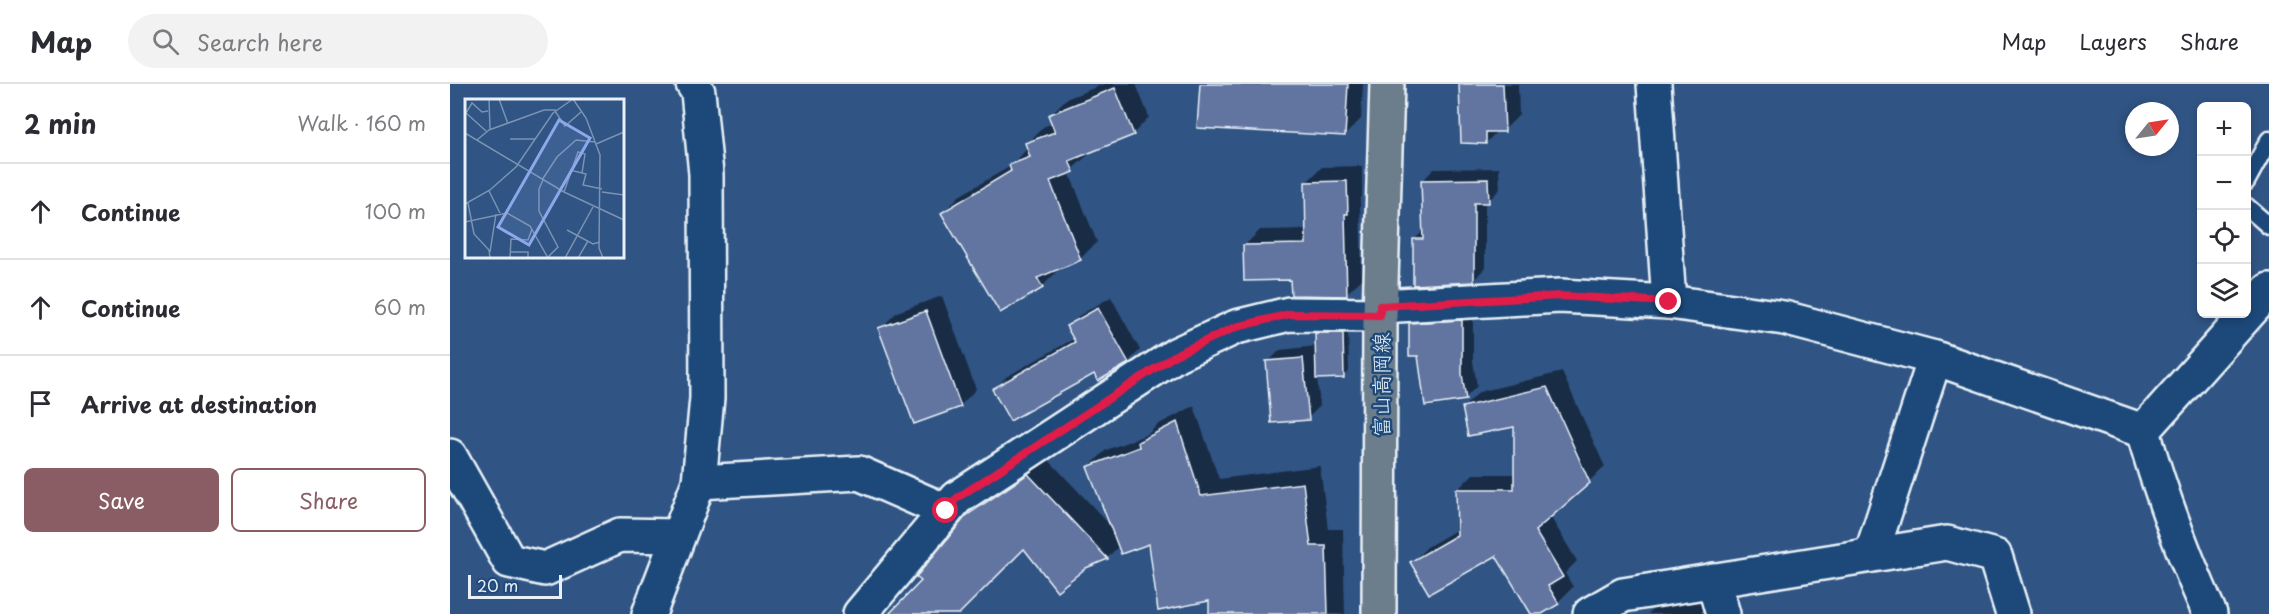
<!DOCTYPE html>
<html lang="en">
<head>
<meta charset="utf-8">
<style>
	:root { --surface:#fff; --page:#f2f2f3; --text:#2b2b33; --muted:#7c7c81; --line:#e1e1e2; --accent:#8a5d65 }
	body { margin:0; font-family:"Playpen Sans","Klee One",sans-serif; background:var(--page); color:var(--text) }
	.controls { position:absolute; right:18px; top:18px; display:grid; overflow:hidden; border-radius:9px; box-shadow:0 3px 9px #0003 }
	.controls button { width:54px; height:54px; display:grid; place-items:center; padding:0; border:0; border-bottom:2px solid var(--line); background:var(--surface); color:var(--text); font:30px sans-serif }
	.compass { position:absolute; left:1675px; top:18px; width:54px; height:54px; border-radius:50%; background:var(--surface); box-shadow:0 3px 9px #0003; rotate:60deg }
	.scale { position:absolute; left:18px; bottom:15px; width:94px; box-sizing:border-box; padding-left:6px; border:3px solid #e8f1f8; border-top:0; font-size:16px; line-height:21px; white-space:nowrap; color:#e8f1f8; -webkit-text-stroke:4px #1f4a7a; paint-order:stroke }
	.stop { position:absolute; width:18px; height:18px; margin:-14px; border:4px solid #e11d48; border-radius:50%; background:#fff }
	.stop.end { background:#e11d48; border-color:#fff; box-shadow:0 2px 6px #0008 }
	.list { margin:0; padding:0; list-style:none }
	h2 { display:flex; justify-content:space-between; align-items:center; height:78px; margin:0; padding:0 24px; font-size:26px }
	h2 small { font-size:20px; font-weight:400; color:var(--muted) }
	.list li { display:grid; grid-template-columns:39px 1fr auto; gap:18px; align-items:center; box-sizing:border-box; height:96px; padding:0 24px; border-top:2px solid var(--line) }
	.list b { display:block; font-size:22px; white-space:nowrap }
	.list em { font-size:20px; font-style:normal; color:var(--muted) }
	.actions { display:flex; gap:12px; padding:18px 24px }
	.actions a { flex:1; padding:14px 0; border:2px solid var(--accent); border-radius:9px; text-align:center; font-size:21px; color:var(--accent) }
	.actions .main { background:var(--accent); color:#fff }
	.icon { flex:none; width:33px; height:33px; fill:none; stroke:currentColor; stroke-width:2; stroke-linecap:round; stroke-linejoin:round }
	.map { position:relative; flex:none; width:1819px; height:530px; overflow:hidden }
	header { display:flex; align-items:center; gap:36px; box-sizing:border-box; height:84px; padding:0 30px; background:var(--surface); border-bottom:2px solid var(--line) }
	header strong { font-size:28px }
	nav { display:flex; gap:33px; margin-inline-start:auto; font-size:21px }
	.search { width:420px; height:54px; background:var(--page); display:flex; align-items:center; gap:15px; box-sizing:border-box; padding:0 21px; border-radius:33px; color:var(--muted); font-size:22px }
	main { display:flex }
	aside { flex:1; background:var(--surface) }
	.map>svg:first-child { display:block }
	.shadow { fill:#0007 }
	.building { fill:#6274a1; stroke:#e8f1f8; stroke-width:1.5 }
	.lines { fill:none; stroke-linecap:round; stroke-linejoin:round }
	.lane-casing { stroke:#e8f1f8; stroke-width:21 }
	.street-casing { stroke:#e8f1f8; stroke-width:38 }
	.primary-casing { stroke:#e8f1f8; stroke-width:38 }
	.lane { stroke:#1f4a7a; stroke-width:16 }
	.street { stroke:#1f4a7a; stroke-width:33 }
	.primary { stroke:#6c7d8b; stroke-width:33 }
	.route { stroke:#e11d48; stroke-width:8 }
	.labels { text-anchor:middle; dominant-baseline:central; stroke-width:5; stroke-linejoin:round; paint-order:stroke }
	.street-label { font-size:21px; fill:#e8f1f8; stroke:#1f4a7a }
	.inset-road { fill:none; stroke:#7a93b2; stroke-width:1.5 }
	.view { fill:#8da8ea; fill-opacity:0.15; stroke:#8da8ea; stroke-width:3 }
	.inset-edge { fill:none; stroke:#e8f1f8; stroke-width:3 }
</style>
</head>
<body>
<header>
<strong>Map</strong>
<div class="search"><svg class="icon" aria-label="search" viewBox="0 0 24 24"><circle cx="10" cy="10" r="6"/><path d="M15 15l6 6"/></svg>Search here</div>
<nav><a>Map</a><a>Layers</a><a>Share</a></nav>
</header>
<main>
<aside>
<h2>2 min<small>Walk · 160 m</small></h2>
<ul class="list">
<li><svg class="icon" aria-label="ahead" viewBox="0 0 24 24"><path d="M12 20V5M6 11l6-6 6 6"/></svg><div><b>Continue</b></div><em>100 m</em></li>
<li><svg class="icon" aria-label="ahead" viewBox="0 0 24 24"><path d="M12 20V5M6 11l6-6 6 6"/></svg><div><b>Continue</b></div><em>60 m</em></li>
<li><svg class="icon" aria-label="arrive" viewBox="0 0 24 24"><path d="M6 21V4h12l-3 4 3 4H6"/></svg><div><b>Arrive at destination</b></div></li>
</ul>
<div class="actions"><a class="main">Save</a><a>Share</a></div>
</aside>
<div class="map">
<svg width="1819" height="530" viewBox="0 0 1819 530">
	<rect width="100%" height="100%" fill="#305484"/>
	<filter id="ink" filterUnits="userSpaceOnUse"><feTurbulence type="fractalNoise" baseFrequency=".0167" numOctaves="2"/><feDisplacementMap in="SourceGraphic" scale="12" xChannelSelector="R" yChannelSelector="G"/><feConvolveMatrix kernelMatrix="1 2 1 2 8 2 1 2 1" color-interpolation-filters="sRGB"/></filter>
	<g filter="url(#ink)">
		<g class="shadow">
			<path d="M654,0H686L699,33L683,50L638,67L639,70L619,88L647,158L630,175L607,184L608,186L592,203L493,129L509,112L561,82L577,65V60L593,43L603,39L600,31L616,15Z"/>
			<path d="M750,0H913L911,35L895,51Z"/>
			<path d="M1010,0H1068L1069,31L1054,46H1048L1036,59Z"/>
			<path d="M912,82V113L910,115L912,195L896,210L842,195L795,161L810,146L857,145L856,99L872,83Z"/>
			<path d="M1049,84L1050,105L1038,117L1035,118V184L1023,197L964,156L974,146L972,97L984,85Z"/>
			<path d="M492,212L526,305L510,322L430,245L447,228Z"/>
			<path d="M661,213L690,266L678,278L648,295L644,288L544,305L556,293L625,254L618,243L630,231Z"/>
			<path d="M1023,225V277L1027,302L1015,314L969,270L960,240L972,228Z"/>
			<path d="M872,244H898L899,287L893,293H867L870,322L858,334L818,278L830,266L867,262L866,250Z"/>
			<path d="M1112,288L1155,383L1100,432L1127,477L1115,489L1123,503L1108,518L1089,530H1083L1047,470L962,478L977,463L1008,445V405L1023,390H1066L1065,341L1014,323L1029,308Z"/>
			<path d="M744,322L769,395L870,382L878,445H893L895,530H761L760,515L700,458L669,462L657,474L575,463L507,530H441L473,497L517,433L536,414L596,373L661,442L639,383L656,366L698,350L707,341Z"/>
			<path d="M1262,507L1269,530H1198L1205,523Z"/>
		</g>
		<g class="building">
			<path d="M750,0H898L895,52L747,44Z"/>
			<path d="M1009,0H1053L1055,48H1036V60L1011,59Z"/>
			<path d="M665,4L684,51L619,77L624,88L600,97L631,176L587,194L593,204L550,229L491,129L561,87L559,81L580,73L575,59L605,48L598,31Z"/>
			<path d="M1038,95L1039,119H1024V198L963,201V155H973L971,96Z"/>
			<path d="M897,97L898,130H895L897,212L841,211L840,196L794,197L793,161L856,160L855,98Z"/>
			<path d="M648,224L679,279L648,297L644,290L560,337L542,305L625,258L616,242Z"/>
			<path d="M476,227L511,323L464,340L428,244Z"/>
			<path d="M1012,236V290L1016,316L975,322L968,272H959V239Z"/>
			<path d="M865,249H893L894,294L866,295Z"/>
			<path d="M853,274L859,336L821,339L816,277Z"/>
			<path d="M1097,303L1140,399L1085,447L1113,493L1098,502L1109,520L1092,530H1081L1046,472L979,510L960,478L1007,451L1006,405H1064V343L1018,352L1012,323Z"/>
			<path d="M727,338L751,412L853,399L861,462H876L878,530H759V517L708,527L699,460L671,470L637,383L689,363L688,358Z"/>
			<path d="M578,390L658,475L636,484L607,507L574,465L509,530H439L471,497L466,493L516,432Z"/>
		</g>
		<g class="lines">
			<g class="lane-casing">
				<g id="lane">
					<path d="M1796,98L1819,56"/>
					<path d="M1796,122L1819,142"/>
				</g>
			</g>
			<g class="street-casing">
				<g id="street">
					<path d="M1204,0L1219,218"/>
					<path d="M930,222L1110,212L1219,218L1334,234L1485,274L1693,347"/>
					<path d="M1693,347C1711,410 1733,470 1760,530"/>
					<path d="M1693,347L1819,206"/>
					<path d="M0,372L59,477L95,485L170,451L227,452"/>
					<path d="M249,398L409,389L496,427"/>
					<path d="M1421,471L1485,274"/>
					<path d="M1263,496L1273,530"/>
					<path d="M199,530L249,398L257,314L256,90L248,8L243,0"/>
					<path d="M410,530L507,414L727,270L786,243L839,230L930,231"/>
					<path d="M1140,530L1173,511L1497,459L1545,472L1563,530"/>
				</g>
			</g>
			<g class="primary-casing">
				<path id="primary" d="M929,530L930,231L937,0"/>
			</g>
			<use href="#lane" class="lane"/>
			<use href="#street" class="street"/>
			<use href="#primary" class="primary"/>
		</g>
	</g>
	<g class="lines" filter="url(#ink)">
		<path class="route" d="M496,427L507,414L727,270L786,243L840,230L930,231V222L1110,212L1219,218"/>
	</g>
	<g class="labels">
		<g class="street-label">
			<text transform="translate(930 301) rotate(-90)">富山高岡線</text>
		</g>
	</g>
	<g transform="translate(15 15)">
		<rect width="159" height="159" fill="#305484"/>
		<path class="inset-road" d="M24,0L25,31M34,0L43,25M108,0L121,19L135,56L134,149L138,159M90,12L100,27L116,13M0,13L21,32M1,14L7,4L17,13L23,12M0,34L99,93L159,121M45,40H70M12,41L24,31L79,11H91M111,41L130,43M131,45L159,33M105,71L121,75L118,86L137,90M77,81L92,58L111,41M78,81L74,90V112L93,148L83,158M24,92L35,114M99,93L113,53L120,55L117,74M137,93L159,96M3,104L9,135L24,151L25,159M0,105L25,91L51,68L88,14L108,0M0,123L42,114L65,127L83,159M102,131L128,145L135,143M25,153L31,115M45,153H63V159M45,159L46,140L63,141L67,130M100,159L128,108M113,159L123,142"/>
		<path class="view" d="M94,21L125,39L64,146L33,128Z"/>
		<rect width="159" height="159" class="inset-edge"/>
	</g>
</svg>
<div class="controls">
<button>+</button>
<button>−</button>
<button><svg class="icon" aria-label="locate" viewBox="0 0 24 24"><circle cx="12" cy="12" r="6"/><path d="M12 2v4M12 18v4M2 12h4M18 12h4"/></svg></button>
<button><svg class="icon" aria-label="layers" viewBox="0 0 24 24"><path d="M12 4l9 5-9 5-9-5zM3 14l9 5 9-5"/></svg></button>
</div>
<svg class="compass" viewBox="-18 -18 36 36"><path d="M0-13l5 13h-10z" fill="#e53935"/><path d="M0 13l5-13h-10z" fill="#7c7c81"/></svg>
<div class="scale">20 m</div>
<div class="stop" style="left:496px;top:427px"></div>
<div class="stop end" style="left:1219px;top:218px"></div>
</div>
</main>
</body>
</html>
